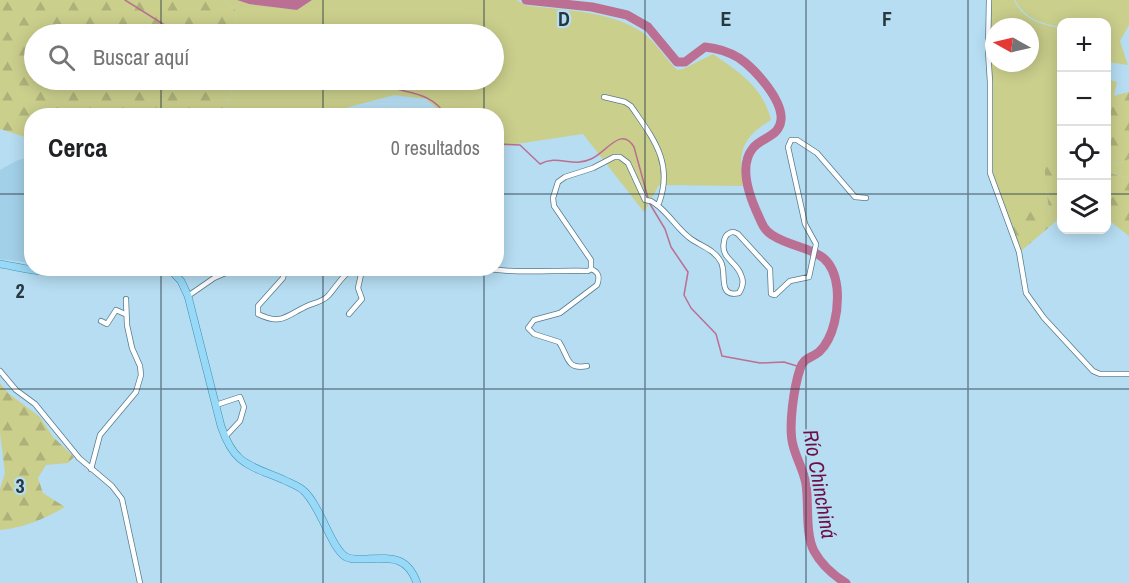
<!DOCTYPE html>
<html lang="es">
<head>
<meta charset="utf-8">
<style>
	:root { --surface:#fff; --page:#f6f6f6; --text:#202124; --muted:#757577; --line:#e0e0e0 }
	body { margin:0; font-family:"Archivo Narrow",sans-serif; background:var(--page); color:var(--text) }
	.controls { position:absolute; right:18px; top:18px; display:grid; overflow:hidden; border-radius:12px; box-shadow:0 3px 15px #0003 }
	.controls button { width:54px; height:54px; display:grid; place-items:center; padding:0; border:0; border-bottom:2px solid var(--line); background:var(--surface); color:var(--text); font:30px sans-serif }
	.compass { position:absolute; left:985px; top:18px; width:54px; height:54px; border-radius:50%; background:var(--surface); box-shadow:0 3px 15px #0003; rotate:278deg }
	.list { margin:0; padding:0; list-style:none }
	h2 { display:flex; justify-content:space-between; align-items:center; height:78px; margin:0; padding:0 24px; font-size:26px }
	h2 small { font-size:20px; font-weight:400; color:var(--muted) }
	.icon { flex:none; width:33px; height:33px; fill:none; stroke:currentColor; stroke-width:2; stroke-linecap:round; stroke-linejoin:round }
	.map { position:relative; flex:none; width:1129px; height:583px; overflow:hidden }
	.search { position:absolute; background:var(--surface); box-shadow:0 3px 15px #0003; left:24px; top:24px; width:480px; height:66px; display:flex; align-items:center; gap:15px; box-sizing:border-box; padding:0 21px; border-radius:33px; color:var(--muted); font-size:22px }
	.panel { position:absolute; background:var(--surface); box-shadow:0 3px 15px #0003; left:24px; top:108px; width:480px; height:168px; border-radius:24px }
	.map>svg:first-child { display:block }
	.built { fill:#a2d0e8 }
	.grass { fill:#cbcf8c; fill-rule:evenodd }
	.forest { fill:url(#forest-firs) }
	.water { fill:#bb6f92 }
	.lines { fill:none; stroke-linecap:round; stroke-linejoin:round }
	.stream { stroke:#bb6f92; stroke-width:1.5 }
	.river { stroke:#bb6f92; stroke-width:9 }
	.street-casing { stroke:#577b8e; stroke-width:6 }
	.primary-casing { stroke:#4490b3; stroke-width:8 }
	.street { stroke:#fff; stroke-width:4.5 }
	.primary { stroke:#98d9f7; stroke-width:7 }
	.grid { fill:none; stroke:#27373f; stroke-width:1.5; stroke-opacity:0.55 }
	.labels { text-anchor:middle; dominant-baseline:central; stroke-width:4.5; stroke-linejoin:round; paint-order:stroke }
	.water-label { font-size:21px; font-style:italic; fill:#6d0f46; stroke:#b6ddf2 }
	.grid-label { font-size:20px; text-anchor:middle; font-weight:bold; fill:#27373f; stroke:#b6ddf2; stroke-width:4.5; stroke-linejoin:round; paint-order:stroke }
</style>
</head>
<body>
<div class="map">
<svg width="1129" height="583" viewBox="0 0 1129 583">
	<defs>
		<pattern id="forest-firs" width="22" height="20" patternUnits="userSpaceOnUse" patternTransform="scale(1.5)"><rect width="22" height="20" fill="#cbcf8c"/><path d="M5 1l3.5 6h-7zM16 11l3.5 6h-7z" fill="#aeb27a"/></pattern>
	</defs>
	<rect width="100%" height="100%" fill="#b6ddf2"/>
	<path class="built" d="M31,156V263L0,259V170L16,161Z"/>
	<g class="grass">
		<path d="M224,0H237L249,4L297,10L312,0H517L525,5C565,11 608,10 642,32C655,41 666,59 677,70L683,69L713,54C739,72 763,87 771,120C741,138 738,152 743,186L659,185L644,212L583,134L497,147L496,116L445,115L426,99L394,95L349,107L333,115H283L274,111L271,115L223,116L236,80H494V34H237L235,10Z"/>
		<path d="M991,0H1014C1024,20 1040,24 1061,28V152L1060,151L1045,184L1050,214L1011,224L992,172V82L989,51ZM994,27H1030V63H994Z"/>
		<path d="M1015,0H1129V25L1120,41L1128,65L1107,62L1106,22H1062L1061,27C1042,24 1025,19 1015,0Z"/>
		<path d="M1107,79L1117,82L1107,125Z"/>
		<path d="M1106,144L1114,166L1129,159V178L1110,173L1107,174Z"/>
	</g>
	<g class="forest">
		<path d="M0,0H224L235,10L237,34H34V80H236L223,115L32,116L31,139L0,129Z"/>
		<path d="M1129,92V159L1114,166C1103,135 1106,127 1113,96Z"/>
		<path d="M1060,151L1061,152V217L1021,251L1011,224L1034,207L1050,214L1045,184V165Z"/>
		<path d="M1109,173L1129,178V236L1111,222H1107V174Z"/>
		<path d="M0,383L8,393L40,417L53,437L74,457L68,463L46,465L38,478L43,493L65,507C44,519 24,528 0,530V489L5,473L0,433Z"/>
	</g>
	<path class="water" d="M237,0H312L297,10L249,4Z"/>
	<g class="lines">
		<g class="stream">
			<path d="M125,0L179,34"/>
			<path d="M374,80C398,96 430,87 446,116"/>
			<path d="M496,144L520,145L540,164C558,154 572,168 591,159C606,153 621,125 634,147L648,198"/>
			<path d="M650,204L665,229L671,247L688,272L684,295L691,308L716,334L722,356L760,363L784,362L800,367"/>
		</g>
		<path class="river" d="M526,0L592,7L627,15L648,27L677,62H685L705,47C716,48 729,52 739,58C755,69 783,100 781,120C779,137 762,137 753,148C738,166 750,198 759,217C762,224 765,231 772,235C800,253 832,244 837,288C839,309 834,338 819,352C810,359 804,357 800,369C794,387 788,427 793,445C796,458 804,471 806,484C809,503 805,534 814,551C821,564 833,575 846,583"/>
		<g class="street-casing">
			<g id="street">
				<path d="M989,0L988,51L990,82V173L1019,252L1026,293L1044,318L1093,371L1100,374H1129"/>
				<path d="M657,205C670,215 678,230 691,239C701,246 715,250 721,262C727,273 717,298 739,293C743,287 744,281 741,275C737,262 720,258 724,242C724,239 726,235 728,234C733,231 734,232 738,234L770,269L771,294L775,295L790,281L809,277L816,244L805,224L788,147L791,140H797L817,153L855,197L866,198"/>
				<path d="M285,268L283,278L258,306V314C282,326 287,315 307,306C314,303 322,302 328,296C337,286 342,275 354,268"/>
				<path d="M410,268L427,273L455,268"/>
				<path d="M483,268C518,274 553,270 588,271L591,269V260L554,206L553,198L558,182L565,177L593,168L614,157H620L628,163L645,200L651,201L657,205L659,203C674,162 652,137 631,106L625,102L604,97"/>
				<path d="M188,296L214,278L237,268"/>
				<path d="M349,314L362,299L358,288L362,270L364,268"/>
				<path d="M101,321L107,324L116,310L125,314"/>
				<path d="M587,366C566,370 569,357 559,342L534,334L528,328L534,320L560,313L597,285C600,277 599,272 591,269"/>
				<path d="M0,371L16,390L35,404L79,458L112,486L122,499L140,583"/>
				<path d="M216,405L240,397L244,407L240,421L225,437"/>
				<path d="M91,469L100,435L136,392L141,375L140,366L132,348L127,325L126,299"/>
			</g>
		</g>
		<g class="primary-casing">
			<g id="primary">
				<path d="M0,264C29,269 54,277 83,268"/>
				<path d="M169,268L181,281L188,296L221,426C234,465 249,465 284,480C290,483 299,486 304,491C321,507 331,548 346,557C352,560 358,559 364,559C390,558 407,555 417,583"/>
			</g>
		</g>
		<use href="#street" class="street"/>
		<use href="#primary" class="primary"/>
	</g>
	<path class="grid" d="M161,0V34M323,0V34M484,0V34M645,0V583M806,0V583M968,0V583M161,80V116M323,80V116M484,80V116M0,194H32M496,194H1062M1106,194H1129M161,268V583M323,268V583M484,268V583M0,389H1129"/>
	<g class="labels">
		<g class="water-label">
			<text transform="translate(820 484) rotate(80)">Río Chinchiná</text>
		</g>
	</g>
	<g class="grid-label">
		<text x="564" y="26">D</text>
		<text x="726" y="26">E</text>
		<text x="887" y="26">F</text>
		<text x="20" y="298">2</text>
		<text x="20" y="493">3</text>
	</g>
</svg>
<div class="controls">
<button>+</button>
<button>−</button>
<button><svg class="icon" aria-label="locate" viewBox="0 0 24 24"><circle cx="12" cy="12" r="6"/><path d="M12 2v4M12 18v4M2 12h4M18 12h4"/></svg></button>
<button><svg class="icon" aria-label="layers" viewBox="0 0 24 24"><path d="M12 4l9 5-9 5-9-5zM3 14l9 5 9-5"/></svg></button>
</div>
<svg class="compass" viewBox="-18 -18 36 36"><path d="M0-13l5 13h-10z" fill="#e53935"/><path d="M0 13l5-13h-10z" fill="#757577"/></svg>
<div class="search"><svg class="icon" aria-label="search" viewBox="0 0 24 24"><circle cx="10" cy="10" r="6"/><path d="M15 15l6 6"/></svg>Buscar aquí</div>
<section class="panel">
<h2>Cerca<small>0 resultados</small></h2>
<ul class="list">
</ul>
</section>
</div>
</body>
</html>
